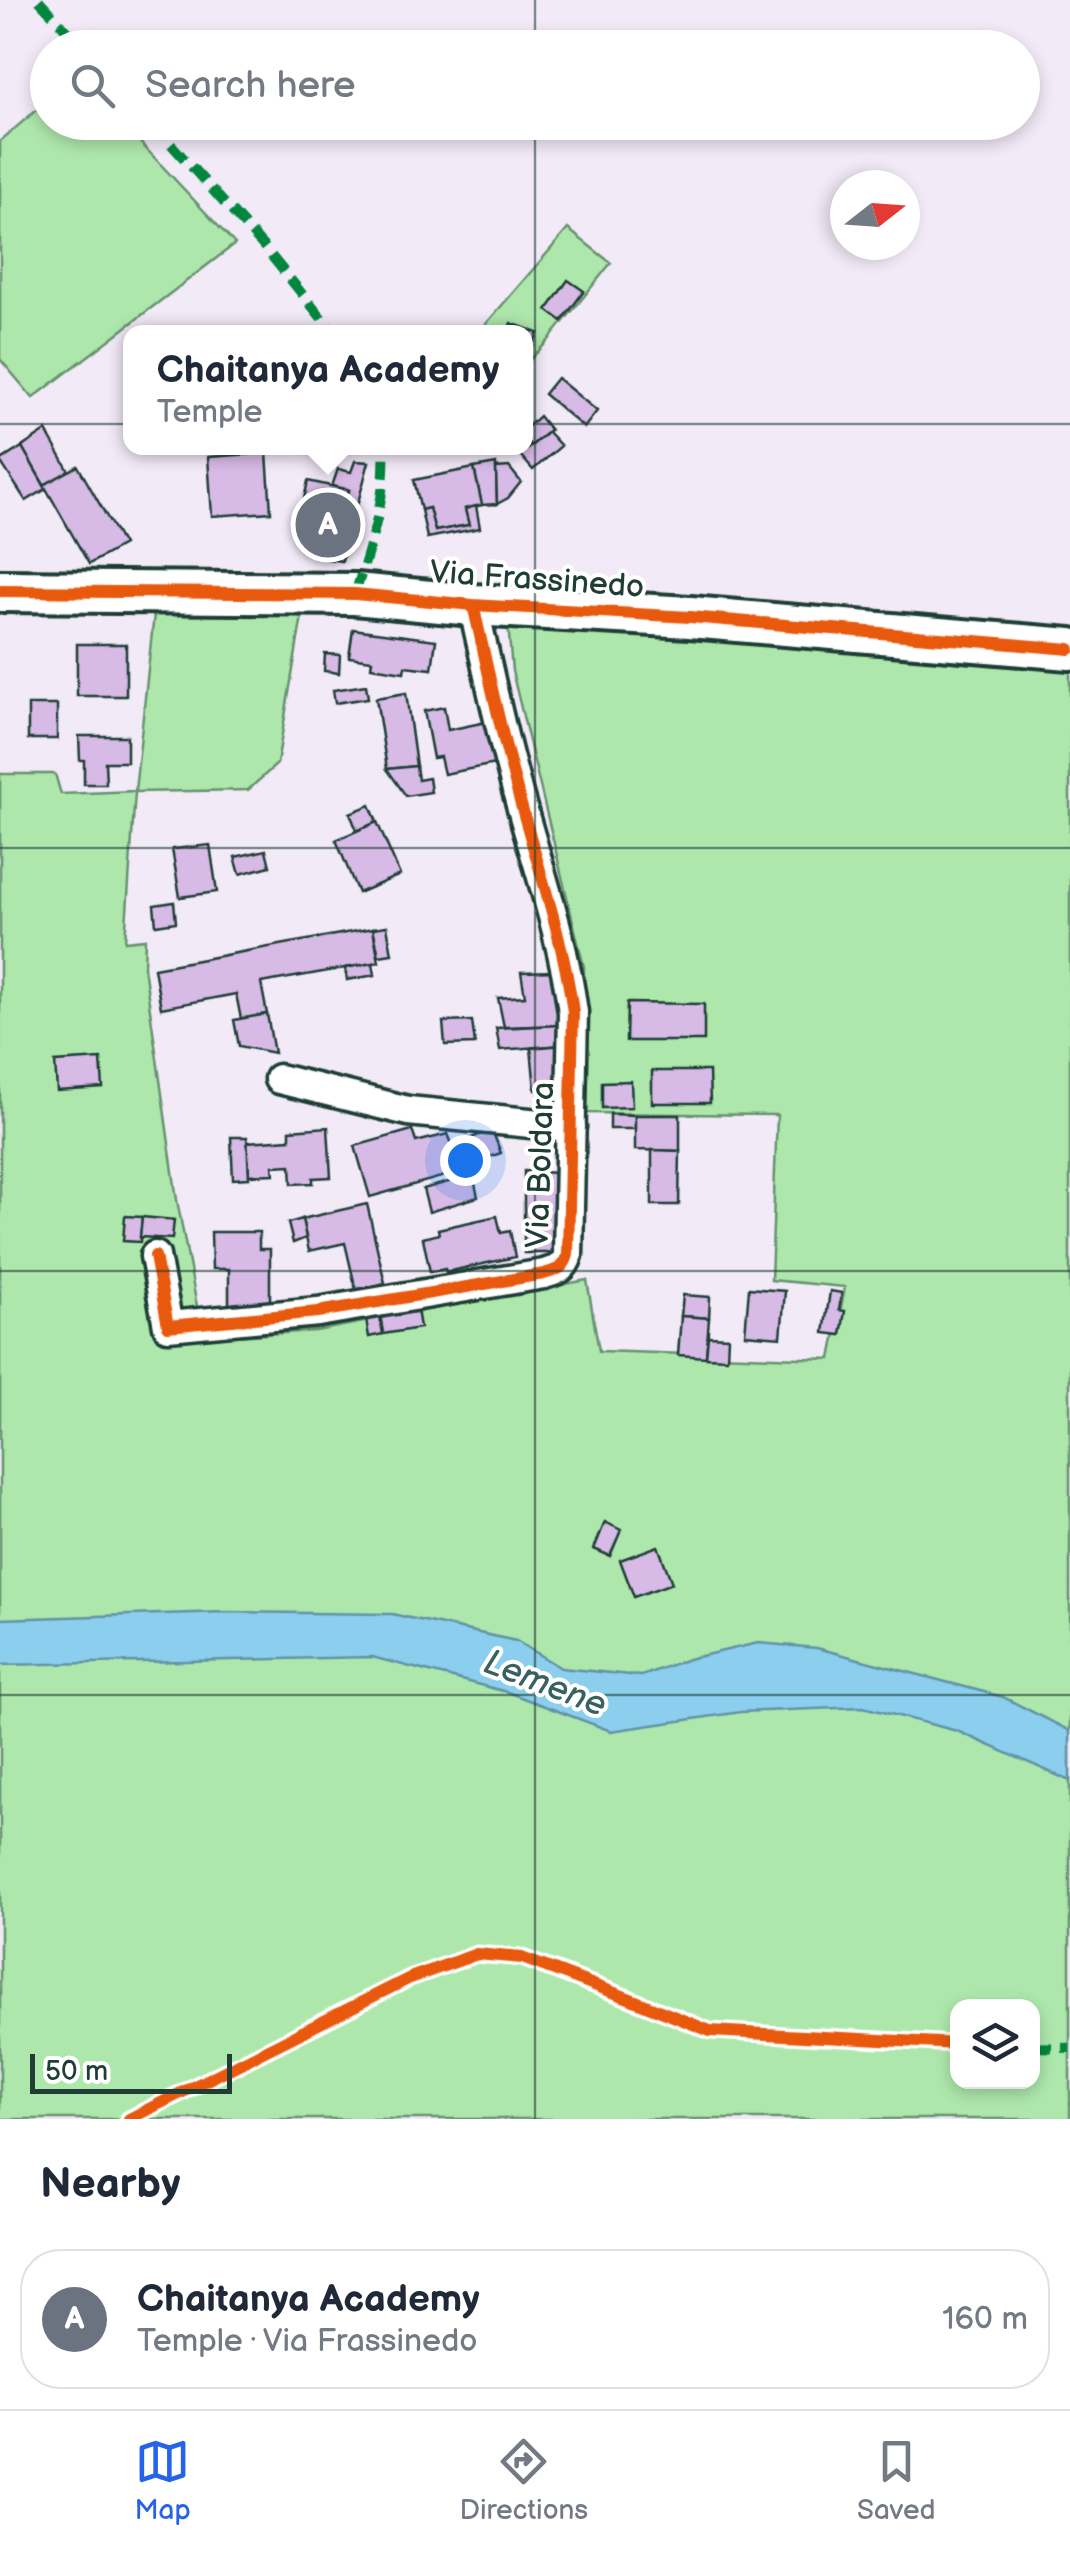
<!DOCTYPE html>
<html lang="en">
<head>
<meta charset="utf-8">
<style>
	:root { --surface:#fff; --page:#f6f6f7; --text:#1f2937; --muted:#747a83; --line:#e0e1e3; --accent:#2563eb }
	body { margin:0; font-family:"Balsamiq Sans",sans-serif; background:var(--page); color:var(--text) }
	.controls { position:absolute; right:30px; bottom:30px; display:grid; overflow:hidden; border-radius:20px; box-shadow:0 5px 15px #0003 }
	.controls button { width:90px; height:90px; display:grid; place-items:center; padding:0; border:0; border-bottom:2px solid var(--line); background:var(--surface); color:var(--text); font:50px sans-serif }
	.compass { position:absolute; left:830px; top:170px; width:90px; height:90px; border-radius:50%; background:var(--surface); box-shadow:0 5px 15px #0003; rotate:73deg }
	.scale { position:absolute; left:30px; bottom:25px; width:202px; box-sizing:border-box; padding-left:10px; border:5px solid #1f3d34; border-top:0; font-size:28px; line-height:35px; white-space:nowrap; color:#1f3d34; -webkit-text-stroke:8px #fff; paint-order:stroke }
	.you { position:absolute; left:465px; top:1160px; width:35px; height:35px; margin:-25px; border:8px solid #fff; border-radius:50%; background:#1a73e8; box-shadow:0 0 0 15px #1a73e833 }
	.badge { display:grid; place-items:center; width:65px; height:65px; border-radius:50%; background:var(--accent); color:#fff; font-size:32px; font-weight:700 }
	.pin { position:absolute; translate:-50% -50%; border:5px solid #fff; box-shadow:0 2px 10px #0006 }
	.popup { position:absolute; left:123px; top:325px; width:410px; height:130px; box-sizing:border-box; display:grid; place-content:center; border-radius:20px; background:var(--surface); filter:drop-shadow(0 2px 8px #0005); font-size:32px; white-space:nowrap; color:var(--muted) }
	.popup b { font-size:38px; color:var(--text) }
	.popup::after { content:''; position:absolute; left:50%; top:100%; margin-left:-20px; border:20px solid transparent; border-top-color:var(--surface) }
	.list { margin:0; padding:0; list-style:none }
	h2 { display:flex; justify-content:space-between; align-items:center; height:130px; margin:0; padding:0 40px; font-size:42px }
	h2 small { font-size:32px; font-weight:400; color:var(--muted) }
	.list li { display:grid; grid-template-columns:65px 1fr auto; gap:30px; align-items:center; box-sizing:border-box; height:140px; margin:0 20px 20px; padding:0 20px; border:2px solid var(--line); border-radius:40px }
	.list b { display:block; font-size:38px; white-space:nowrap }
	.list p { margin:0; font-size:32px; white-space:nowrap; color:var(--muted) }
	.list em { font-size:32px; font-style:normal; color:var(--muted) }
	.icon { flex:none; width:55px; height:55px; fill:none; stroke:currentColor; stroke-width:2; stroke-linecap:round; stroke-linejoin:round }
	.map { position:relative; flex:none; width:1070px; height:2119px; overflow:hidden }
	.search { position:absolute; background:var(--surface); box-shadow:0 5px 15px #0003; left:30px; right:30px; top:30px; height:110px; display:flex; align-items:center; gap:25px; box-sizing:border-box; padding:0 35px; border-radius:55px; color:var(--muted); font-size:38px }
	.sheet { height:290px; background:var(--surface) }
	nav { display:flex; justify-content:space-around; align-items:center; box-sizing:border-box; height:140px; border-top:2px solid var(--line); background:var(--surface); font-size:28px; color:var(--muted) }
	nav a { display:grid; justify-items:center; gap:5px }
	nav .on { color:var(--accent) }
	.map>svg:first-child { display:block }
	.green { fill:#aee7ac; stroke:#669270; stroke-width:2.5; fill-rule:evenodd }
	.water { fill:#8cceee; stroke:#6094a4; stroke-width:2.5 }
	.building { fill:#d8bae7; stroke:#1f3d34; stroke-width:2.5 }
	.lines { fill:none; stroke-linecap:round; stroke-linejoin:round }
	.street-casing { stroke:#1f3d34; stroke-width:35 }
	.secondary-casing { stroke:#1f3d34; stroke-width:48 }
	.street { stroke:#fff; stroke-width:28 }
	.secondary { stroke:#fff; stroke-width:40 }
	.quiet { stroke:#00873e; stroke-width:10; stroke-dasharray:20 10; stroke-linecap:butt }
	.cycleway-casing { stroke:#fff; stroke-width:19 }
	.cycleway { stroke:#e8590c; stroke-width:12 }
	.grid { fill:none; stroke:#1f3d34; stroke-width:2.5; stroke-opacity:0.55 }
	.labels { text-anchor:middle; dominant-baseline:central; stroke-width:8; stroke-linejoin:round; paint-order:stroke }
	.street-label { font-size:32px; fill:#1f3d34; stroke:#fff }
	.water-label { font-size:35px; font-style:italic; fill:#3a6162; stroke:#fff }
</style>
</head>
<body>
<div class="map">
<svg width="1070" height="2119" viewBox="0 0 1070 2119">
	<rect width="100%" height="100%" fill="#f3eaf8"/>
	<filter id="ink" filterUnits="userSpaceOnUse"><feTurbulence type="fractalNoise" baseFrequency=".01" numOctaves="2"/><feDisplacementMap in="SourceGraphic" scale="20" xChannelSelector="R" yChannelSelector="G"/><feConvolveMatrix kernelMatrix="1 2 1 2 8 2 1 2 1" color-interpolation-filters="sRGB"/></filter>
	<g filter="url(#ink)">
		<g class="green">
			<path d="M47,101L48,122L122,123L235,244L33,398L0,359V141Z"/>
			<path d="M568,229L611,263L548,341L526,364V332H479Z"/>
			<path d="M154,614L302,616L277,764L248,790L135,792L125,941L145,939L144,967L177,1200L203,1338L316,1331L587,1280L599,1351L831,1359L845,1287L771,1280L777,1115L583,1113L584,967L512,671L508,623L1070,671V2119H0V774H55L61,794L135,791ZM958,2006H1032V2082H958Z"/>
		</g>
		<path class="water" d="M226,1612L392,1614L516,1641L561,1668L641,1676L688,1659L758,1643L817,1648L1003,1697L1070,1731V1781L957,1731L863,1707L741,1712L611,1731L507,1692L372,1657L0,1665V1619Z"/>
		<g class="building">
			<path d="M568,280L584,291L562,321L547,310Z"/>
			<path d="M511,323L538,333L533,346L526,343V332H507Z"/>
			<path d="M557,378L597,411L584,428L544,394Z"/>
			<path d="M539,416L550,430L531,446L526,440V428Z"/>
			<path d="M46,431L69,471L44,485L22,447Z"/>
			<path d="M548,432L561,446L533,470L520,455Z"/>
			<path d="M22,447L46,489L26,501L0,461Z"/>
			<path d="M267,453L271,512L212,516L208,457Z"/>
			<path d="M355,461L369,462L342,561L315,557L317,545L334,549L349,490L332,486L338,469L351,472Z"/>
			<path d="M496,464L497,504L482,505L474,468Z"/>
			<path d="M78,466L123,545L89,564L44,485Z"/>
			<path d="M509,467L521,482L508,498L497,504L496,468Z"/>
			<path d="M474,468L482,505L465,509L469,525L435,531L429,508L421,510L414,480Z"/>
			<path d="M308,481L349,490L334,549L311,544L318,507L303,503Z"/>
			<path d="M476,506L480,528L427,538L421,510L429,508L435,531L469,525L465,509Z"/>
			<path d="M353,629L436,640L432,669L405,666L404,672L371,667L372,660L349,657Z"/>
			<rect x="77" y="644" width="49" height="52"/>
			<path d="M325,654L340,655L339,673L324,671Z"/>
			<path d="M366,685L368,698L335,703L333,690Z"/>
			<path d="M406,693L416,766L387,769L376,698Z"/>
			<rect x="28" y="705" width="29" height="34"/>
			<path d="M444,707L448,730L486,722L495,764L444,774L440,757L433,758L424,711Z"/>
			<path d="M79,736H127V762H105L106,784H84V760H80Z"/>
			<path d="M416,766L418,780L429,778L431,792L406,796L387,769Z"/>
			<path d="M370,805L377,822L357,831L350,813Z"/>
			<path d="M377,822L400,875L358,893L336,840Z"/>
			<path d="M210,845L217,892L180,897L172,849Z"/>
			<path d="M266,850L270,866L240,874L235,857Z"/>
			<path d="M174,902L176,922L156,925L154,905Z"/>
			<path d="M387,926L392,954L379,956L373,928Z"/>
			<path d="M373,928L379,962L261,983L267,1014L241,1019L236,994L161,1008L154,968Z"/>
			<path d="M373,963L375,975L347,980L345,968Z"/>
			<path d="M555,971L561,1025L504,1027L498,998L525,996L521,972Z"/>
			<path d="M627,1003L704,1004V1041H626Z"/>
			<path d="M267,1014L274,1053L239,1046L234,1020Z"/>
			<path d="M472,1021L475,1044L445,1045L443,1022Z"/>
			<path d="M561,1025L563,1045L500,1050L496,1028Z"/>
			<path d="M563,1045L568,1086L535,1090L531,1048Z"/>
			<path d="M101,1059L103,1088L57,1091L55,1062Z"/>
			<path d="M652,1071H709L710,1103H652Z"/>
			<path d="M631,1081L632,1107L602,1108V1082Z"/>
			<path d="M610,1114L635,1115V1129H610Z"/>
			<path d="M635,1115H680V1151L635,1150Z"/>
			<path d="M328,1127L331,1177L313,1178V1183L292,1184L291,1165L273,1166L274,1174L249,1175L247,1142L290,1139V1130Z"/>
			<path d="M412,1130L416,1142L448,1134L463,1171L370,1197L355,1146Z"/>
			<path d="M492,1130L501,1153L461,1167L453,1145Z"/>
			<path d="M231,1137H247L249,1178L233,1179Z"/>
			<path d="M652,1150L680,1151L679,1205H652Z"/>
			<path d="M524,1171L557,1173L556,1253H524Z"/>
			<path d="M473,1175L478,1197L429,1212L423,1189Z"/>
			<path d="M367,1204L385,1283L356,1290L345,1243L309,1251L302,1219Z"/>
			<path d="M125,1216L142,1217L140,1242L123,1241Z"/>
			<path d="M497,1216L501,1233L510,1231L515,1257L446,1272L445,1269L430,1272L423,1238L439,1234L438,1229Z"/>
			<path d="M142,1217L174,1220L172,1239L140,1237Z"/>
			<path d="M302,1219L306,1238L293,1243L288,1223Z"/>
			<path d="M211,1232H259V1249H270V1309L229,1310V1269H212Z"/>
			<path d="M749,1288L785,1291L781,1337L745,1334Z"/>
			<path d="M830,1291L842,1293L839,1310L845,1311L841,1335L824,1333Z"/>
			<path d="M683,1295L710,1297L709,1318L681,1316Z"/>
			<path d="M417,1309L420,1328L383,1334L380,1314Z"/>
			<path d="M379,1311L383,1334L369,1337L365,1313Z"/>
			<path d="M681,1316L709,1318L706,1357L678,1355Z"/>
			<path d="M708,1336L728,1337L727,1358L706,1357Z"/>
			<path d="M605,1522L621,1530L610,1556L594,1549Z"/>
			<path d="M658,1546L672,1583L634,1597L620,1560Z"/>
		</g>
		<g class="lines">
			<g class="street-casing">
				<g id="street">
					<path d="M279,1079L408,1111L571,1127"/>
					<path d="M155,1256L168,1326L318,1312L544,1274C557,1270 564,1269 568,1255L573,1012C562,929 532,851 512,771C497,716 486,660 473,605"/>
				</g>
			</g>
			<g class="secondary-casing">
				<path id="secondary" d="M0,591L355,594L473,605L690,617L1070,649"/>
			</g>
			<use href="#street" class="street"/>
			<use href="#secondary" class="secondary"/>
			<g class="quiet">
				<path d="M39,0L83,48"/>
				<path d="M151,122L264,247L333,332"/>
				<path d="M355,594C370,546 387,498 384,448"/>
				<path d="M1032,2047L1070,2048"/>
			</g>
			<g class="cycleway-casing">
				<g id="cycleway">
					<path d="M0,591L355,594L473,605L690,617L1070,649"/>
					<path d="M155,1256L168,1326L318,1312L544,1274C557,1270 564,1269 568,1255L573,1012C562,929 532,851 512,771C497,716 486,660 473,605"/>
					<path d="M129,2119L410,1978L477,1954L522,1958L631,1999L710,2031L958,2044"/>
				</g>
			</g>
			<use href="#cycleway" class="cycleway"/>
		</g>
	</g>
	<path class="grid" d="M535,0V48M535,122V2119M0,424H1070M0,848H1070M0,1271H1070M0,1695H1070"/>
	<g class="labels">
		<g class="street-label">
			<text transform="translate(537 580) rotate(4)">Via Frassinedo</text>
			<text transform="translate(541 1165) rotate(-88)">Via Boldara</text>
		</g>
		<g class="water-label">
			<text transform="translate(545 1684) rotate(21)">Lemene</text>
		</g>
	</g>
</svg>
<div class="controls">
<button><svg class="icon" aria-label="layers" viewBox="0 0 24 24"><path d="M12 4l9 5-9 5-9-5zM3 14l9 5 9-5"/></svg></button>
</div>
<svg class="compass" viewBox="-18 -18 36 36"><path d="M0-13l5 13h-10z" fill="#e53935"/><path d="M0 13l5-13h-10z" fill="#747a83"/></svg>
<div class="scale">50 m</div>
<div class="you"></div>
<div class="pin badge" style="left:328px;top:525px;background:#6b7280">A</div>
<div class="popup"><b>Chaitanya Academy</b>Temple</div>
<div class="search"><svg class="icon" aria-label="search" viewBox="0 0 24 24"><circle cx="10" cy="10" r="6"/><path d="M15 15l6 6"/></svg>Search here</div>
</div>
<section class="sheet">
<h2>Nearby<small></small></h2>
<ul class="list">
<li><span class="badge" style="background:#6b7280">A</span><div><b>Chaitanya Academy</b><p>Temple · Via Frassinedo</p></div><em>160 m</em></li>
</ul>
</section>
<nav>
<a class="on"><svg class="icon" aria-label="map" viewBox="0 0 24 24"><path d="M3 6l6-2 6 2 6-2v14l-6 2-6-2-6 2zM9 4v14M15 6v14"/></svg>Map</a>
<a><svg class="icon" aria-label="directions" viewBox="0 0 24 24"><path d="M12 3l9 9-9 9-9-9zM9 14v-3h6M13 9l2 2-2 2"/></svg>Directions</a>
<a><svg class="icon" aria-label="saved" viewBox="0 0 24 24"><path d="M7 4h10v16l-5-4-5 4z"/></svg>Saved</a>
</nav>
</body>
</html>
